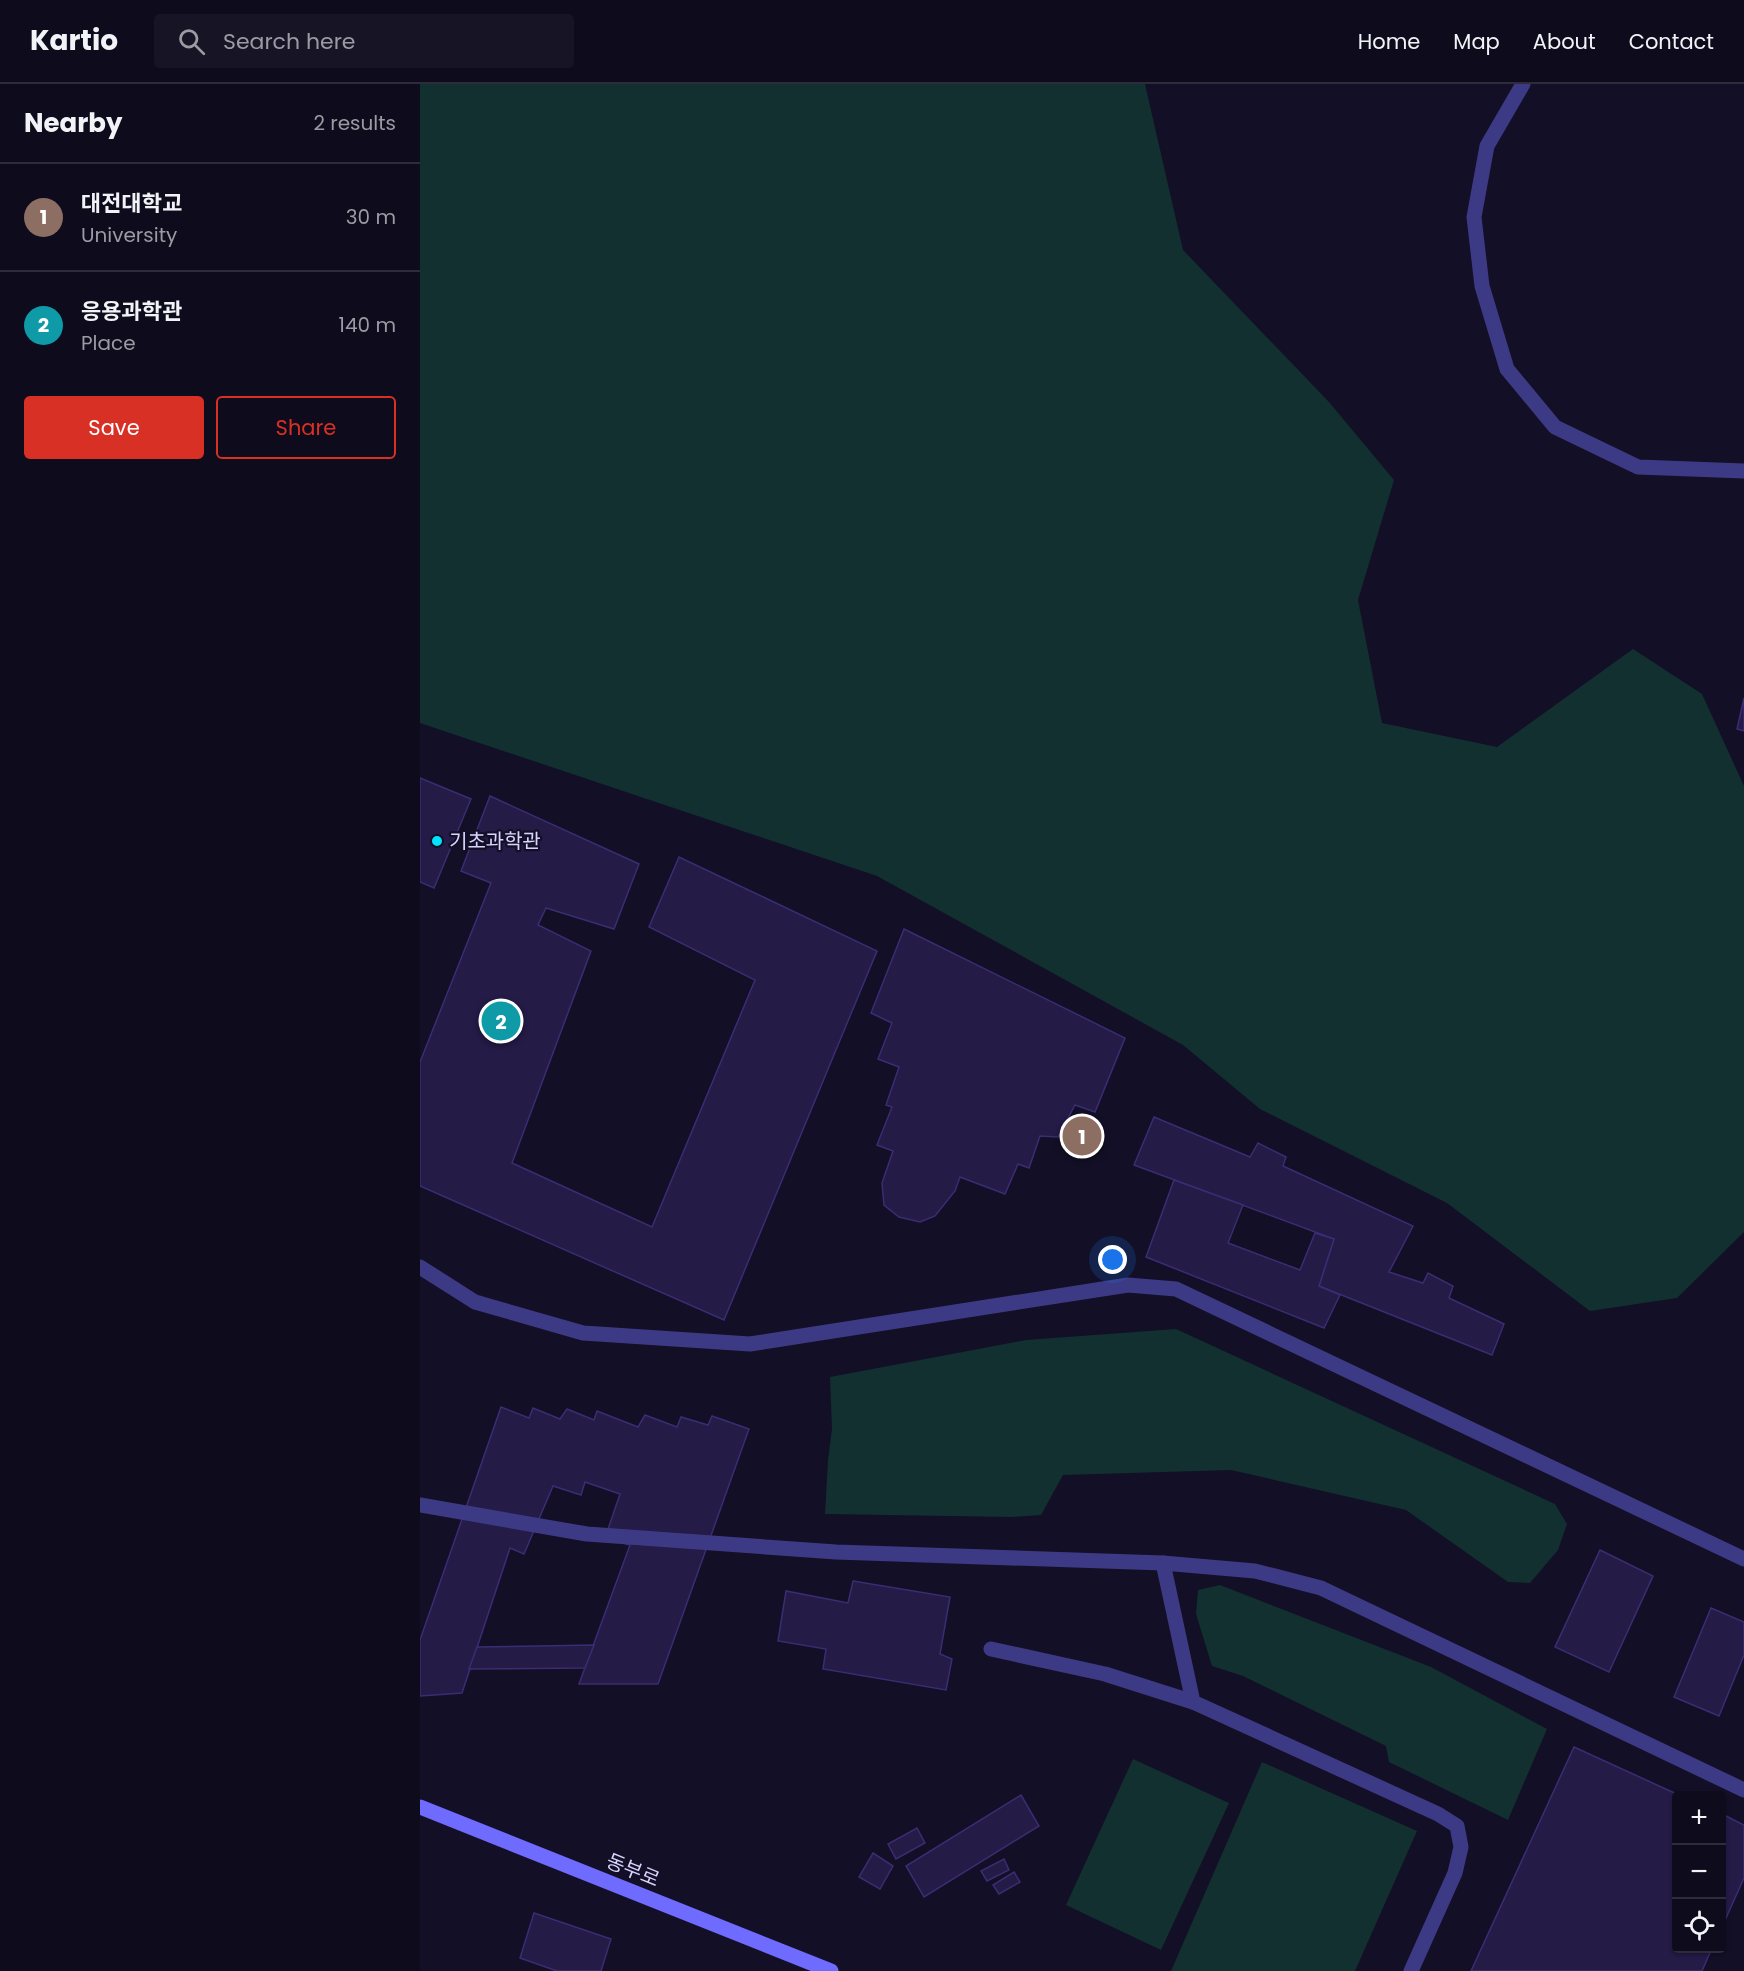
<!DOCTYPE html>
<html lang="en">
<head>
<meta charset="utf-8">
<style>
	:root { --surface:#0e0b1c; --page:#171425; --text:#f1f3f6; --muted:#9b9ba3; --line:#2e2b3b; --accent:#d93025 }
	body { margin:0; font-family:Poppins,"Noto Sans KR",sans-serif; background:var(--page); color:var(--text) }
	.controls { position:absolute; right:18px; bottom:18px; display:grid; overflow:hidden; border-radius:6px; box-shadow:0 2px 4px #0004 }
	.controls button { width:54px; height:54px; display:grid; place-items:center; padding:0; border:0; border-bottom:2px solid var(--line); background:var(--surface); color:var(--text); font:30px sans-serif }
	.you { position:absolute; left:693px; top:1176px; width:21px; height:21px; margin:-15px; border:4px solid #fff; border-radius:50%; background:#1a73e8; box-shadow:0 0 0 9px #1a73e833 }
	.badge { display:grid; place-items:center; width:39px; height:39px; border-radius:50%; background:var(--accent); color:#fff; font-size:20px; font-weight:700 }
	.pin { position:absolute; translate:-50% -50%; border:3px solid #fff; box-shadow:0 2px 6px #0006 }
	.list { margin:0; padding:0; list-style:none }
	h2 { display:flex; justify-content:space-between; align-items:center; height:78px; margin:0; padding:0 24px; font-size:26px }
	h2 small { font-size:20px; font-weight:400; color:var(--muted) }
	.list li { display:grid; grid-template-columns:39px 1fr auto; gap:18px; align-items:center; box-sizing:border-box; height:108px; padding:0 24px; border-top:2px solid var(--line) }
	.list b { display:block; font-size:22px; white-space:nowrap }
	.list p { margin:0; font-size:20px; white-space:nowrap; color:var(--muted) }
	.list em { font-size:20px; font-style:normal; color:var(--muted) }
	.actions { display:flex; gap:12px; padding:18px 24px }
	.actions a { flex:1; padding:14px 0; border:2px solid var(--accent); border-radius:6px; text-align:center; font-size:21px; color:var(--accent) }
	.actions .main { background:var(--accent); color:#fff }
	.icon { flex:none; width:33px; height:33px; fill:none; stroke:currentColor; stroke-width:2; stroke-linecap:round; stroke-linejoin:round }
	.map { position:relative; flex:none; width:1324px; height:1887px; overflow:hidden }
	header { display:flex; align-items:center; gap:36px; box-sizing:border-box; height:84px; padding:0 30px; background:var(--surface); border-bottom:2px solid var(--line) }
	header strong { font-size:28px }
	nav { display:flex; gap:33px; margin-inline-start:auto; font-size:21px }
	.search { width:420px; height:54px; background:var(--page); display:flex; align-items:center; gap:15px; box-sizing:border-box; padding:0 21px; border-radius:6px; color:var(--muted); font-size:22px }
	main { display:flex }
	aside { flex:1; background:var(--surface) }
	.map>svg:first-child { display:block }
	.green { fill:#12302f }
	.building { fill:#241b47; stroke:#3b2d73; stroke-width:1.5 }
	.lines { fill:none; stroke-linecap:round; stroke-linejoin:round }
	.lane { stroke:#3d3a85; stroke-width:15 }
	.street { stroke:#3d3a85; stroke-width:15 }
	.secondary { stroke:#6f6bff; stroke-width:15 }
	.poi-dot { fill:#00e5ff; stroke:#130f26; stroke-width:2 }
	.labels { text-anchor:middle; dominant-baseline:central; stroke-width:4.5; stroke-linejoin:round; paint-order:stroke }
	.poi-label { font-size:20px; fill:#d9d4ff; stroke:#130f26; text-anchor:start }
	.street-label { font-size:20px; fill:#d9d4ff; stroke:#130f26 }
</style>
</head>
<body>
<header>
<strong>Kartio</strong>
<div class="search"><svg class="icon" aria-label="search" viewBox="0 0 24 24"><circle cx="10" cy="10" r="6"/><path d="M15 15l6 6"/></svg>Search here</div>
<nav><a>Home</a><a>Map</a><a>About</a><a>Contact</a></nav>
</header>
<main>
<aside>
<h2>Nearby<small>2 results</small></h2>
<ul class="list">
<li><span class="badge" style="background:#8d6e63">1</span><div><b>대전대학교</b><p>University</p></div><em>30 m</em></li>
<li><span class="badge" style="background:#0f9aa8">2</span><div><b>응용과학관</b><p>Place</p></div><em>140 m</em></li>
</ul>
<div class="actions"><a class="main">Save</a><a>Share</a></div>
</aside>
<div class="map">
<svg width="1324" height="1887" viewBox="0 0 1324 1887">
	<rect width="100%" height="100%" fill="#130f26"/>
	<g class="green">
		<path d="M0,0H725L763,166L909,318L974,396L938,516L962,639L1077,663L1213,565L1282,610L1324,702V1148L1257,1214L1170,1227L1027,1119L840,1025L763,961L457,792L0,639Z"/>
		<path d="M756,1245L1135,1420L1147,1440L1138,1466L1110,1499L1088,1498L986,1426L811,1386L643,1391L621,1431L592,1433L405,1430L408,1376L412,1345L410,1293L606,1256Z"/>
		<path d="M800,1501L1011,1583L1127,1645L1088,1736L969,1678L966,1662L823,1592L792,1582L776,1530L778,1506Z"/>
		<path d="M713,1675L809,1719L741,1866L646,1821Z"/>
		<path d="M842,1678L997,1747L935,1887H751Z"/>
	</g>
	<g class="building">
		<path d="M1324,614V647L1317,645Z"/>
		<path d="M0,694L51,715L14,804L0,798Z"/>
		<path d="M70,712L219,780L194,845L126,824L118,841L171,867L92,1079L232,1143L335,896L229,843L259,773L457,867L304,1236L0,1102V978L71,799L41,787Z"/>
		<path d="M484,845L705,954L675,1028L655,1021L638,1053L620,1052L609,1084L598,1080L585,1110L540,1093L535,1107L515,1132L500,1138L479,1133L464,1121L462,1099L473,1067L457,1061L472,1023L466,1021L479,983L458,975L472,939L451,929Z"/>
		<path d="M734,1033L830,1073L838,1059L866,1073L863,1082L993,1142L969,1188L1003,1199L1008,1189L1033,1202L1029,1214L1084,1240L1072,1271L899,1202L914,1155L714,1081Z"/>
		<path d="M754,1096L823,1121L808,1159L880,1186L895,1149L914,1155L899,1202L920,1211L904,1244L726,1173Z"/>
		<path d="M81,1323L109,1334L113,1324L140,1335L147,1325L174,1336L177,1327L218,1343L225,1331L257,1343L261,1333L288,1341L292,1332L329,1345L238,1600H159L210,1461L185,1454L200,1410L165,1398L161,1411L133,1402L104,1470L90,1464L42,1609L0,1612V1556Z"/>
		<path d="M1180,1466L1233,1492L1189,1588L1135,1563Z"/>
		<path d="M433,1497L530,1513L520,1570L532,1575L526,1606L403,1585L406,1565L358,1557L366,1507L428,1519Z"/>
		<path d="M1291,1524L1324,1538V1571L1299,1632L1254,1613Z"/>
		<path d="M174,1561L165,1584L49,1585L57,1563Z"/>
		<path d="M1154,1663L1261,1712H1256V1864H1292L1282,1887H1051Z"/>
		<path d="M601,1711L619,1742L504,1813L486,1782Z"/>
		<path d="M1302,1730L1324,1741V1794L1302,1843Z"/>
		<path d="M497,1744L505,1759L476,1775L468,1760Z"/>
		<path d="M453,1769L473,1782L460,1805L439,1793Z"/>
		<path d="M584,1775L589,1786L567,1797L561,1787Z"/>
		<path d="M594,1788L600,1798L579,1810L573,1801Z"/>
		<path d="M114,1829L191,1855L181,1887H137L100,1874Z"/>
	</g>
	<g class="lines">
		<g class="lane">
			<path d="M1103,0L1067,62L1054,133L1062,202L1087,285L1135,343L1218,383L1324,387"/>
			<path d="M0,1421L167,1450L416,1468L743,1479L835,1487L901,1504L1324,1706"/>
			<path d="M743,1479L773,1618L1018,1730L1037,1742L1041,1763L1035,1789L991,1887"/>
			<path d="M571,1565L685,1590L773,1618"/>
		</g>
		<path class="street" d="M0,1183L55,1218L163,1249L330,1260L708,1201L756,1205L1324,1475"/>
		<path class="secondary" d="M0,1723L411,1887"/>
	</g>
	<circle class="poi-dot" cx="17" cy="757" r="6"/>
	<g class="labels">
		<g class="poi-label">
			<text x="29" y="757">기초과학관</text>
		</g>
		<g class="street-label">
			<text transform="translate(213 1786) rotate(22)">동부로</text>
		</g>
	</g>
</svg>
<div class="controls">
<button>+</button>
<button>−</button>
<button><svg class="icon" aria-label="locate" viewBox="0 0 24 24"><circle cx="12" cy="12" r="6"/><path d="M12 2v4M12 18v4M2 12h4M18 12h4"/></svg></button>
</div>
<div class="you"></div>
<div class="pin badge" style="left:662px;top:1052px;background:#8d6e63">1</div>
<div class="pin badge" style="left:81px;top:937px;background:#0f9aa8">2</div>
</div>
</main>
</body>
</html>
